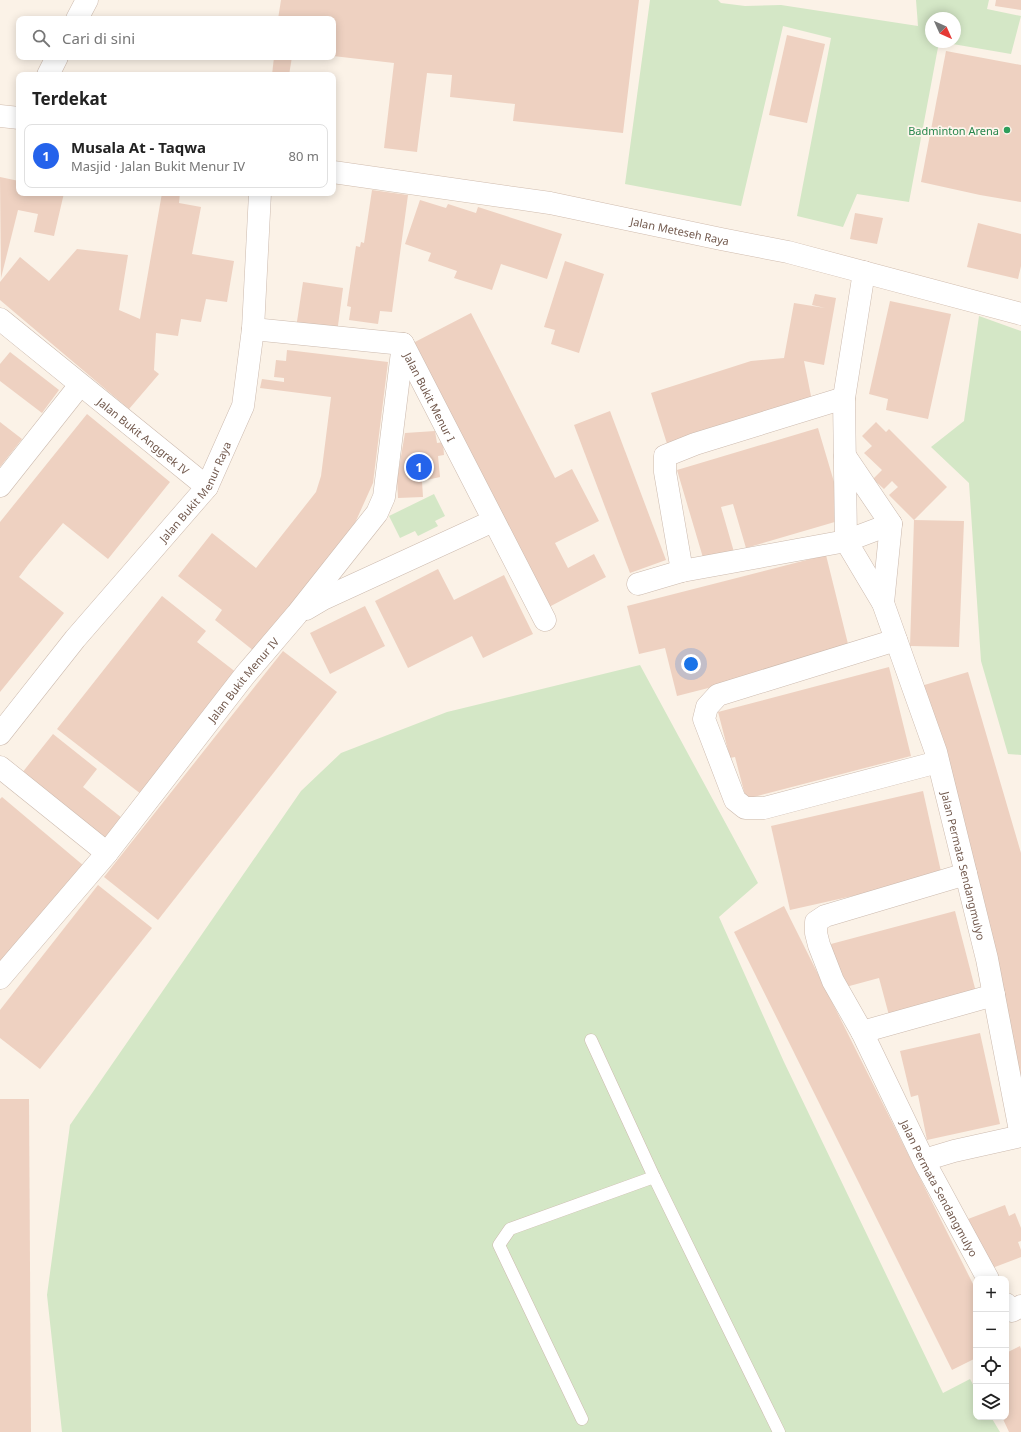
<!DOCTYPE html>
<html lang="id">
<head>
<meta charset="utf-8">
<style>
	:root { --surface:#fff; --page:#f2f2f2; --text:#222; --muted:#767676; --line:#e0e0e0; --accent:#2563eb }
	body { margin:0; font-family:"Noto Sans",sans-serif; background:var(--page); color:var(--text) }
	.controls { position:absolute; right:12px; bottom:12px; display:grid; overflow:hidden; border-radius:8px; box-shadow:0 2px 10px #0003 }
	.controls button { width:36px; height:36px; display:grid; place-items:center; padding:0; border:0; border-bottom:1px solid var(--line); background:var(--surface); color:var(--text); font:20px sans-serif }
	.compass { position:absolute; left:925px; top:12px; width:36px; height:36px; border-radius:50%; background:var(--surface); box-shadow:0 2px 10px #0003; rotate:135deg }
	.you { position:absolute; left:691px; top:664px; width:14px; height:14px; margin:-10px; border:3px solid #fff; border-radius:50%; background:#1a73e8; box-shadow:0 0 0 6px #1a73e833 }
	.badge { display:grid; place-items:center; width:26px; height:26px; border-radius:50%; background:var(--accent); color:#fff; font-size:13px; font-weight:700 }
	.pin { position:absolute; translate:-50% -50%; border:2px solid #fff; box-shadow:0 1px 4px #0006 }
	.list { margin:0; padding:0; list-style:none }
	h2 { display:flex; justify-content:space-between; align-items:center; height:52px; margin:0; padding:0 16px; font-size:17px }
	h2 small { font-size:13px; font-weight:400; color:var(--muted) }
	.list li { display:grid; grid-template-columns:26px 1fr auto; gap:12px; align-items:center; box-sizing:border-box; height:64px; margin:0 8px 8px; padding:0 8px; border:1px solid var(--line); border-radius:8px }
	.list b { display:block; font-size:15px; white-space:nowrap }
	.list p { margin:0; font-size:13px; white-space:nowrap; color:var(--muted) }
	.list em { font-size:13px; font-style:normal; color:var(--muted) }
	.icon { flex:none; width:22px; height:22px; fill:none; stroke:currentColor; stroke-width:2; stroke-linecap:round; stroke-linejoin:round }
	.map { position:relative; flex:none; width:1021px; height:1432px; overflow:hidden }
	.search { position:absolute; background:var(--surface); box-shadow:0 2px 10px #0003; left:16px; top:16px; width:320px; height:44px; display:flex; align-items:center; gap:10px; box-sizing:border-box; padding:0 14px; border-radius:8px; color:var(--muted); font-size:15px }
	.panel { position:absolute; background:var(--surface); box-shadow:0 2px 10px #0003; left:16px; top:72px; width:320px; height:124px; border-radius:8px }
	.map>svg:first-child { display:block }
	.green { fill:#d4e7c6 }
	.building { fill:#eed1c1 }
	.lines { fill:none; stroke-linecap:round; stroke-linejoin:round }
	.service-casing { stroke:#ccbaae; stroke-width:13 }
	.minor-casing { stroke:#ccbaae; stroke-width:23 }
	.secondary-casing { stroke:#d0bcae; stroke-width:23 }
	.service { stroke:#fff; stroke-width:12 }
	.minor { stroke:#fff; stroke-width:22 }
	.secondary { stroke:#fff; stroke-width:22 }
	.leisure-dot { fill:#2e9e5b; stroke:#fef6ed; stroke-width:1.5 }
	.labels { text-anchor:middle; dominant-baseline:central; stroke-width:3.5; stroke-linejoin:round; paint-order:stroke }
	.leisure-label { font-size:11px; fill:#27864d; stroke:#fef6ed; text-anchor:end }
	.street-label { font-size:11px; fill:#72594d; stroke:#fef6ed }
</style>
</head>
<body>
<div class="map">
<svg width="1021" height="1432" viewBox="0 0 1021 1432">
	<rect width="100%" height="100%" fill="#fbf2e7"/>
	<g class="green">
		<path d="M650,0H718L721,3L745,6L781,5L918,26L916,0H989L987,9L1021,16L1011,54L941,42H955V18H931V42H939L909,202L857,194L843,227L797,216L831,38L783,26L741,206L625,184Z"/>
		<path d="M979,316L1021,331V755L1008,754L981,661L969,483L931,447L964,421Z"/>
		<path d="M434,494L445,516L435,521L438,526L418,536L415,531L400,538L389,516Z"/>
		<path d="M640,665L758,883L719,917L784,1062L943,1393L970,1379L976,1390V1417H991L1000,1432H62L47,1295L70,1125L301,791L341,753L447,712Z"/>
	</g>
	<g class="building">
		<path d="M281,0H639L623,133L513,121L515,104L450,97L452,75L427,73L417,152L384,148L394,63L333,56V19H278Z"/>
		<path d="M996,0H1021V10L995,6Z"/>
		<path d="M787,35L825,44L807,123L769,115Z"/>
		<path d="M946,51L1021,65V202L980,195L921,182Z"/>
		<path d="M274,57H292L289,75H272Z"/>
		<path d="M0,177L19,181V193H64L54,236L34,232L38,214L18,210L1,278Z"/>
		<path d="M372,190L408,195L392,312L380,311L378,324L349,320L351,307L347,306L356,246L360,247L361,242L364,243Z"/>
		<path d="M162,193H180L179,203L201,207L192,254L234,261L227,302L206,299L201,322L181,319L178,336L156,333L154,370L159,374L129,409L0,300V282L20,257L49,281L77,249L128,255L119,310L140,319Z"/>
		<path d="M420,200L446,208L448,204L476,213L478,207L562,234L547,279L501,264L492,290L454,278L457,271L428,261L431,253L405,244Z"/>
		<path d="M855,213L883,218L877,244L850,239Z"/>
		<path d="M978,223L1021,234V266L1018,279L967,267Z"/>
		<path d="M565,261L604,274L579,353L551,344L555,330L544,327Z"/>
		<path d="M303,282L343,288L337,333L296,328Z"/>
		<path d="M815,294L836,298L824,365L804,361L812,401L668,447L651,393L751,361L784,358L794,303L825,308L812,305Z"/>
		<path d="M890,301L951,314L928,419L886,410L888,399L869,394Z"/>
		<path d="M471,313L555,478L572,469L599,521L555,543L568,568L594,554L606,577L549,607L413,343Z"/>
		<path d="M287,350L388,362L373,483L355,523L254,651L215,620L222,610L178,576L212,533L256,568L316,492L321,476L331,397L260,388L262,379L284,382V378L274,377L276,360L286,361Z"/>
		<path d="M10,352L59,390L42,413L0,381V364Z"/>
		<path d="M610,411L666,560L630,573L574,425Z"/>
		<path d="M87,414L170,482L108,559L63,523L28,565L19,577L64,613L0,692V522Z"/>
		<path d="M0,422L22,439L0,467Z"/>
		<path d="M876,422L886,432L889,429L947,487L914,520L889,495L898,487L892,481L884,489L873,479L882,470L864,453L872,446L862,436Z"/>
		<path d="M818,428L845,519L746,548L733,504L721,507L734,552L704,561L677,470Z"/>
		<path d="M435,431L437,443L443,442L444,455L438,456L440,477L422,481L423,497L398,498L397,480L405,433Z"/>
		<path d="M914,520L964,521L959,647L910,646Z"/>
		<path d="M826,555L850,652L677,696L665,648L639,654L627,606Z"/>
		<path d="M438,569L454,600L504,575L533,634L483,658L472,636L408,668L375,601Z"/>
		<path d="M162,596L206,631L197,642L237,673L141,794L57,729Z"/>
		<path d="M365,606L385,646L330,674L310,633Z"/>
		<path d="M283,651L337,692L158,920L104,877Z"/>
		<path d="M889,667L911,756L746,799L735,757L730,758L718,712Z"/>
		<path d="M968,672L1021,853V1080L985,905L921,686Z"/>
		<path d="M53,734L97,769L83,787L122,818L102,843L18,778Z"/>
		<path d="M923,791L942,876L790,910L771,826Z"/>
		<path d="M2,797L84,866L0,964V799Z"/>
		<path d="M98,885L152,928L40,1069L0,1038V1010Z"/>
		<path d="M784,906L976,1290V1358L952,1370L734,932Z"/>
		<path d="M955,911L977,996L890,1019L879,978L842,988L831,944Z"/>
		<path d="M980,1033L1000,1124L927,1140L918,1095L911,1097L900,1051Z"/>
		<path d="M0,1099H29L31,1432H0Z"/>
		<path d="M1005,1205L1009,1216L1015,1213L1021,1228V1241L1018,1242L1021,1250V1257L987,1270L968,1219Z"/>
		<path d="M1020,1346L1021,1349V1432H1009L1002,1417H1006V1353Z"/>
	</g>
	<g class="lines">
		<g class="service-casing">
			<g id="service">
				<path d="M591,1040L654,1177L779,1432"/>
				<path d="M582,1419L499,1245L510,1229L654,1177"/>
			</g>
		</g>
		<g class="minor-casing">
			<g id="minor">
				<path d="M77,19L87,0"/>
				<path d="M48,75L57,57"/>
				<path id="s1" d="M864,272L844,398L846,541L883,603L936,752L987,959L1021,1136"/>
				<path id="s2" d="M0,319L207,487"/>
				<path id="s3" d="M253,329L403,344L545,620"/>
				<path d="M845,456L891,524L883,603"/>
				<path d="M0,486L80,385"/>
				<path d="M682,571L665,472V456L695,444L844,398"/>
				<path d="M638,584L682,571L846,541L891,524"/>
				<path d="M306,609L323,599L493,521"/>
				<path d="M896,640L718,695L707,707L704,719L735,800L745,808H764L938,762"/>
				<path id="s4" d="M0,734L75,639L207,487L243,406L253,329L260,193"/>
				<path d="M0,767L107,853"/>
				<path id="s5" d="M966,874L825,916L816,922V933L819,945L833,981L862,1032L925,1163L988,1279"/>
				<path id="s6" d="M0,978L107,853L245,675L297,614L377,513L384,497L403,344"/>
				<path d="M862,1032L994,995"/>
				<path d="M924,1160L954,1151L1021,1136"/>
				<path d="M1006,1304L1012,1311L1021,1306"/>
			</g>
		</g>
		<g class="secondary-casing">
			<g id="secondary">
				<path d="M0,116L19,118"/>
				<path id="s7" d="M333,172L550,203L721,239L788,252L1021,314"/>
			</g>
		</g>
		<use href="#service" class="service"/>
		<use href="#minor" class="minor"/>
		<use href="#secondary" class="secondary"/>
	</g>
	<circle class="leisure-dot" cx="1007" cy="130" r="4"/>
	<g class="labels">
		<g class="leisure-label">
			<text x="999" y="130">Badminton Arena</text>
		</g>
		<g class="street-label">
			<text stroke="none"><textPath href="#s7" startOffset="352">Jalan Meteseh Raya</textPath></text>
			<text stroke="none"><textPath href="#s3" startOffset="210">Jalan Bukit Menur I</textPath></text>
			<text stroke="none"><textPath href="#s2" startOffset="185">Jalan Bukit Anggrek IV</textPath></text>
			<text stroke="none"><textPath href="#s4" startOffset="312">Jalan Bukit Menur Raya</textPath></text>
			<text stroke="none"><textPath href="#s6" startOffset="385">Jalan Bukit Menur IV</textPath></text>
			<text stroke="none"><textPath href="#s1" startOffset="618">Jalan Permata Sendangmulyo</textPath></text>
			<text stroke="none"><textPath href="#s5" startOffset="453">Jalan Permata Sendangmulyo</textPath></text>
		</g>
	</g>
</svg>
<div class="controls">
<button>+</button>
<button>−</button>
<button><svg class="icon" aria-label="locate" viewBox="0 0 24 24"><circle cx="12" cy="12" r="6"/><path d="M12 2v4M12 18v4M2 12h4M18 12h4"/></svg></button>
<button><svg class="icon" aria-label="layers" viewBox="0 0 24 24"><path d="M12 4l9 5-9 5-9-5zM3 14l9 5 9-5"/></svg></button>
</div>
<svg class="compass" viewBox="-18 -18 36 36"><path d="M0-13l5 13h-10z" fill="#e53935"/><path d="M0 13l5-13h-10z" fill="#767676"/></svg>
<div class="you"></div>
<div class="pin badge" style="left:419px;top:467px">1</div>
<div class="search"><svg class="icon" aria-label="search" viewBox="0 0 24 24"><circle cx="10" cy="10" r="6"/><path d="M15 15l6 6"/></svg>Cari di sini</div>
<section class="panel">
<h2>Terdekat<small></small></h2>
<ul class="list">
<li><span class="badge">1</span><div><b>Musala At - Taqwa</b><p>Masjid · Jalan Bukit Menur IV</p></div><em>80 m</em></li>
</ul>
</section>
</div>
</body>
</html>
